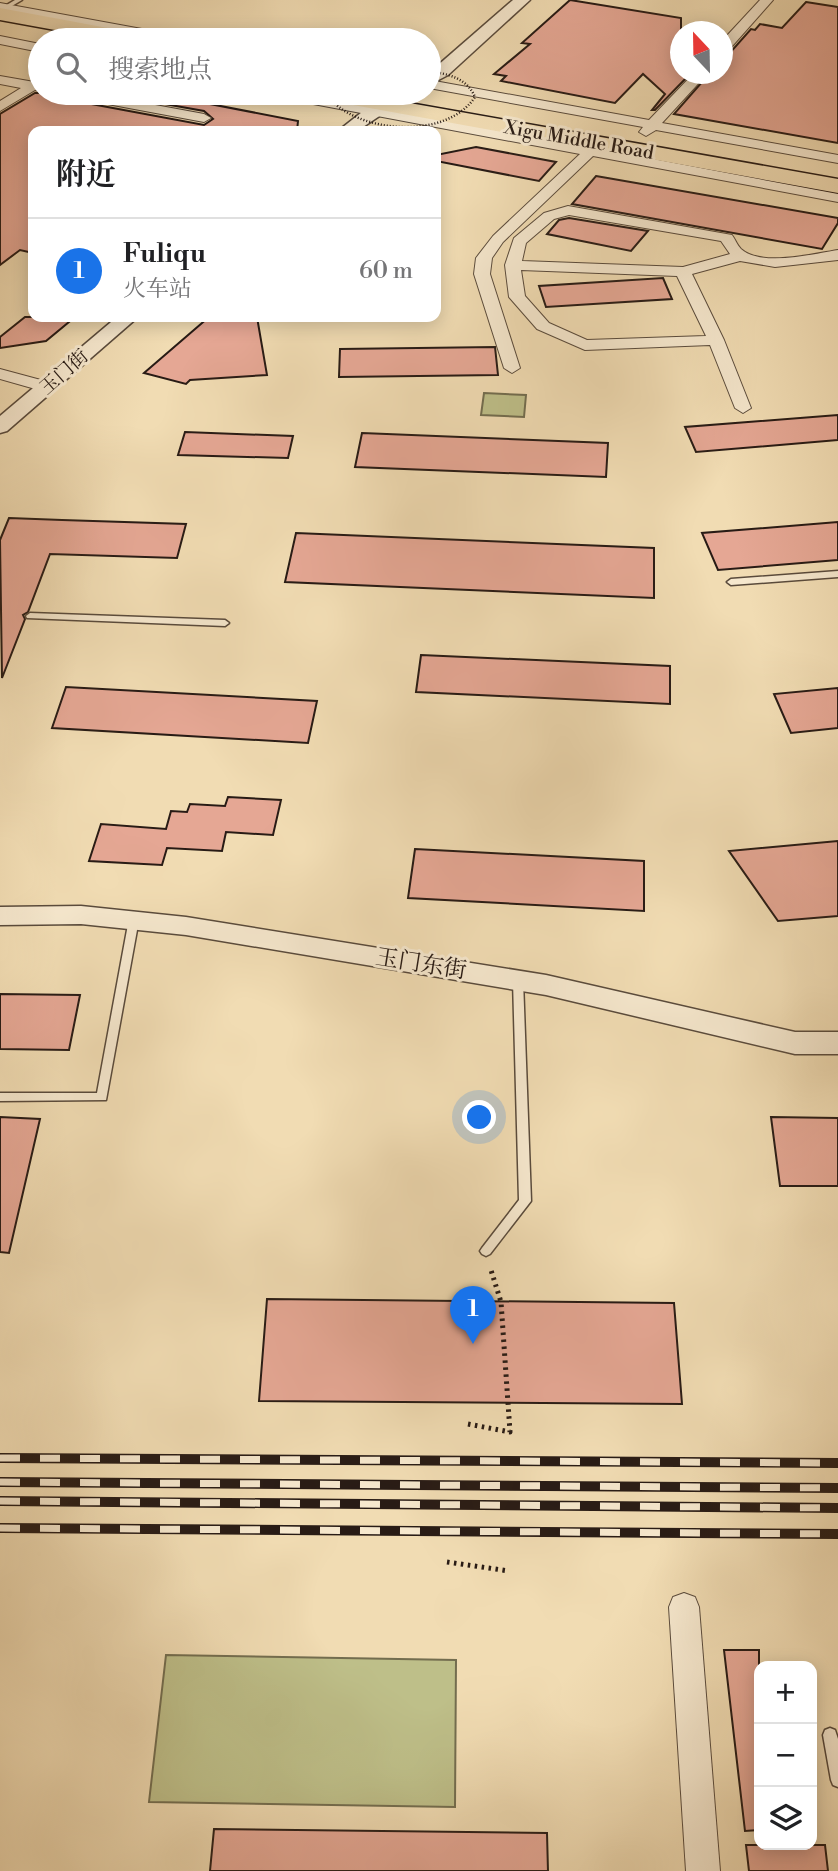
<!DOCTYPE html>
<html lang="zh">
<head>
<meta charset="utf-8">
<style>
	:root { --surface:#fff; --page:#f2f2f2; --text:#202124; --muted:#757577; --line:#e0e0e0; --accent:#1a73e8 }
	body { margin:0; font-family:"Libre Bodoni","Noto Serif SC",serif; background:var(--page); color:var(--text) }
	.controls { position:absolute; right:21px; bottom:21px; display:grid; overflow:hidden; border-radius:14px; box-shadow:0 4px 18px #0003 }
	.controls button { width:63px; height:63px; display:grid; place-items:center; padding:0; border:0; border-bottom:2px solid var(--line); background:var(--surface); color:var(--text); font:35px sans-serif }
	.compass { position:absolute; left:670px; top:21px; width:63px; height:63px; border-radius:50%; background:var(--surface); box-shadow:0 4px 18px #0003; rotate:338deg }
	.you { position:absolute; left:480px; top:1118px; width:24px; height:24px; margin:-18px; border:5px solid #fff; border-radius:50%; background:#1a73e8; box-shadow:0 0 0 10px #1a73e833 }
	.badge { display:grid; place-items:center; width:46px; height:46px; border-radius:50%; background:var(--accent); color:#fff; font-size:23px; font-weight:700 }
	.pin { position:absolute; translate:-50% -58px; filter:drop-shadow(0 2px 4px #0008) }
	.pin::after { content:''; position:absolute; top:37px; width:24px; height:21px; background:inherit; clip-path:polygon(0 0,100% 0,50% 100%) }
	.list { margin:0; padding:0; list-style:none }
	h2 { display:flex; justify-content:space-between; align-items:center; height:91px; margin:0; padding:0 28px; font-size:30px }
	h2 small { font-size:23px; font-weight:400; color:var(--muted) }
	.list li { display:grid; grid-template-columns:46px 1fr auto; gap:21px; align-items:center; box-sizing:border-box; height:105px; padding:0 28px; border-top:2px solid var(--line) }
	.list b { display:block; font-size:26px; white-space:nowrap }
	.list p { margin:0; font-size:23px; white-space:nowrap; color:var(--muted) }
	.list em { font-size:23px; font-style:normal; color:var(--muted) }
	.icon { flex:none; width:38px; height:38px; fill:none; stroke:currentColor; stroke-width:2; stroke-linecap:round; stroke-linejoin:round }
	.map { position:relative; flex:none; width:838px; height:1871px; overflow:hidden }
	.search { position:absolute; background:var(--surface); box-shadow:0 4px 18px #0003; left:28px; top:28px; width:413px; height:77px; display:flex; align-items:center; gap:18px; box-sizing:border-box; padding:0 24px; border-radius:38px; color:var(--muted); font-size:26px }
	.panel { position:absolute; background:var(--surface); box-shadow:0 4px 18px #0003; left:28px; top:126px; width:413px; height:196px; border-radius:14px }
	.map>svg:first-child { display:block }
	.green { fill:#bebf89; stroke:#736d4f; stroke-width:2 }
	.building { fill:#e5a794; stroke:#281b15; stroke-width:2 }
	.lines { fill:none; stroke-linecap:round; stroke-linejoin:round }
	.service-casing { stroke:#5a4b3c; stroke-width:3 }
	.minor-casing { stroke:#5a4b3c; stroke-width:2 }
	.tertiary-casing { stroke:#5a4b3c; stroke-width:3 }
	.primary-casing { stroke:#281b15; stroke-width:3 }
	.path { stroke:#281b15; stroke-width:5; stroke-dasharray:2.5 4.5; stroke-linecap:butt }
	.service { fill:#f6e8ce; fill-rule:evenodd }
	.minor { fill:#f6e8ce; fill-rule:evenodd }
	.tertiary { fill:#f6e8ce; fill-rule:evenodd }
	.primary { fill:#f1dcb3; fill-rule:evenodd }
	.rail-casing { stroke:#281b15; stroke-width:10 }
	.rail { stroke:#f6e8ce; stroke-width:7; stroke-dasharray:20; stroke-linecap:butt }
	.path-bridge { stroke:#281b15; stroke-width:2.5; stroke-dasharray:1 2; stroke-linecap:butt }
	.labels { text-anchor:middle; dominant-baseline:central; stroke-width:6; stroke-linejoin:round; paint-order:stroke }
	.far-street-label { font-size:19px; fill:#281b15; stroke:#f6e8ce }
	.street-label { font-size:23px; fill:#281b15; stroke:#f6e8ce }
</style>
</head>
<body>
<div class="map">
<svg width="838" height="1871" viewBox="0 0 838 1871">
	<rect width="100%" height="100%" fill="#f1dcb3"/>
	<filter id="stains"><feTurbulence type="fractalNoise" baseFrequency=".00286" numOctaves="4"/><feColorMatrix values="0 0 0 0 .2 0 0 0 0 .09 0 0 0 0 .02 0 0 0 .5 -.17"/></filter>
	<radialGradient id="worn" r=".72"><stop offset=".6" stop-color="#630" stop-opacity="0"/><stop offset="1" stop-color="#630" stop-opacity=".3"/></radialGradient>
	<g class="green">
		<path d="M484,393L526,395L524,417L481,415Z"/>
		<path d="M166,1655L456,1660L455,1807L149,1802Z"/>
	</g>
	<g class="building">
		<path d="M570,0L681,18V74H690L655,110H652L665,94L643,74L615,103L501,81L506,76L494,74L530,44L522,43Z"/>
		<path d="M806,2L838,7V143L674,114L709,74H723V56L729,54L751,29L755,30L760,24L782,28Z"/>
		<path d="M35,93H61L70,100L204,125L213,119L204,111L103,93H153L298,121L297,131H33V253L20,250L0,265V114Z"/>
		<path d="M476,147L556,162L539,181L436,161V155Z"/>
		<path d="M596,176L838,218V223L822,249L572,204Z"/>
		<path d="M569,218L648,231L631,251L547,234L559,220Z"/>
		<path d="M663,278L672,299L546,307L539,286Z"/>
		<path d="M25,317H75L46,341L0,348V337Z"/>
		<path d="M209,317H257L267,375L190,380L186,384L144,373Z"/>
		<path d="M495,347L498,375L339,377L340,349Z"/>
		<path d="M838,415V440L696,452L685,427Z"/>
		<path d="M185,432L293,436L288,458L178,455Z"/>
		<path d="M362,433L608,443L606,477L355,467Z"/>
		<path d="M9,518L62,520L186,524L177,558L50,554L28,612L23,615L25,619L2,678L0,540Z"/>
		<path d="M838,522V560L718,570L702,533Z"/>
		<path d="M296,533L654,548V598L285,582Z"/>
		<path d="M421,655L670,666V704L416,692Z"/>
		<path d="M66,687L317,701L308,743L52,728Z"/>
		<path d="M838,688V728L791,733L774,694Z"/>
		<path d="M228,797L281,800L273,835L226,832L222,851L167,848L162,865L89,861L101,824L166,829L171,811L187,812L190,804L225,806Z"/>
		<path d="M838,841V916L778,921L729,851Z"/>
		<path d="M415,849L644,861V911L408,898Z"/>
		<path d="M0,994L80,995L69,1050L0,1049Z"/>
		<path d="M0,1117L40,1119L9,1253L0,1252Z"/>
		<path d="M771,1117L838,1118V1186H780Z"/>
		<path d="M267,1299L674,1303L682,1404L259,1401Z"/>
		<path d="M724,1650H759V1830L745,1831Z"/>
		<path d="M214,1829L547,1833L548,1871H210Z"/>
		<path d="M746,1845H825L828,1871H749Z"/>
	</g>
	<g class="lines">
		<g class="service-casing">
			<g id="service">
				<path d="M15,0H22L0,13V9Z"/>
				<path d="M838,571V577L731,585L727,582L731,579Z"/>
				<path d="M30,613L225,620L229,623L225,626L27,618L26,616Z"/>
				<path d="M134,915L139,919L106,1100L0,1101V1093H97L129,919Z"/>
				<path d="M518,976L523,980L531,1201L490,1254L486,1256L482,1254L480,1251L482,1248L519,1200L513,980Z"/>
				<path d="M830,1728L835,1730L838,1739V1787L833,1785L831,1780L823,1735L825,1730Z"/>
			</g>
		</g>
		<g class="minor-casing">
			<g id="minor">
				<path d="M760,0H773L727,52L722,53V41Z"/>
				<path d="M0,3L180,36L186,40H161L0,11Z"/>
				<path d="M0,36L40,44V52L0,44Z"/>
				<path d="M693,74H707L662,123L838,155V163L656,130L646,136L639,132L643,127L429,88V80L649,120Z"/>
				<path d="M0,76L40,83V91L35,90L0,111V101L21,88L0,84Z"/>
				<path d="M63,93H90L204,114L211,118L204,122L70,97Z"/>
				<path d="M269,93H296L587,147L598,140L605,144L600,149L838,194V202L593,156L503,242L492,258L490,274L520,368L512,373L504,368L474,274L476,258L493,236L580,154L276,97Z"/>
				<path d="M568,206L732,235C735,239 737,245 741,249C761,267 813,254 838,250V260L775,267L740,261L692,274L724,340L751,408L743,413L735,408L710,345L585,350L537,329L509,297L505,265L514,238L544,213ZM569,215L721,241L730,254L683,267L522,261L526,243L554,219ZM521,270L677,276L706,336L587,340L549,323L525,296Z"/>
				<path d="M0,369L52,383L54,387L46,392L0,379Z"/>
				<path d="M684,1593L695,1597L699,1607L720,1871H686L669,1607L673,1597Z"/>
			</g>
		</g>
		<g class="tertiary-casing">
			<g id="tertiary">
				<path d="M513,0H530L448,75L429,85V73Z"/>
				<path d="M394,93H414L357,131H338L376,101Z"/>
				<path d="M117,317H138L7,431L0,433V416Z"/>
				<path d="M81,906L186,917L546,975L795,1032H838V1054H795L546,995L186,935L81,924L0,925V907Z"/>
			</g>
		</g>
		<g class="primary-casing">
			<g id="primary">
				<path d="M0,8L140,34L150,40H110L0,20Z"/>
				<path d="M310,93H353L838,179V193L320,99L313,97Z"/>
			</g>
		</g>
		<g class="path">
			<path d="M468,1424L510,1432L501,1302L490,1267"/>
			<path d="M447,1562L509,1571"/>
		</g>
		<use href="#service" class="service"/>
		<use href="#minor" class="minor"/>
		<use href="#tertiary" class="tertiary"/>
		<use href="#primary" class="primary"/>
		<g class="rail-casing">
			<g id="rail">
				<path d="M0,1458L838,1463"/>
				<path d="M0,1482L838,1488"/>
				<path d="M0,1501L838,1508"/>
				<path d="M0,1528L838,1534"/>
			</g>
		</g>
		<use href="#rail" class="rail"/>
		<path class="path-bridge" d="M333,93L332,101C365,134 447,139 475,97C467,78 448,74 429,71"/>
	</g>
	<g class="labels">
		<g class="far-street-label">
			<text transform="translate(579 140) rotate(10)">Xigu Middle Road</text>
			<text transform="translate(64 372) rotate(-41)">玉门街</text>
		</g>
		<g class="street-label">
			<text transform="translate(421 964) rotate(9)">玉门东街</text>
		</g>
	</g>
	<rect width="100%" height="100%" filter="url(#stains)"/>
	<rect width="100%" height="100%" fill="url(#worn)"/>
</svg>
<div class="controls">
<button>+</button>
<button>−</button>
<button><svg class="icon" aria-label="layers" viewBox="0 0 24 24"><path d="M12 4l9 5-9 5-9-5zM3 14l9 5 9-5"/></svg></button>
</div>
<svg class="compass" viewBox="-18 -18 36 36"><path d="M0-13l5 13h-10z" fill="#e53935"/><path d="M0 13l5-13h-10z" fill="#757577"/></svg>
<div class="you"></div>
<div class="pin badge" style="left:473px;top:1344px">1</div>
<div class="search"><svg class="icon" aria-label="search" viewBox="0 0 24 24"><circle cx="10" cy="10" r="6"/><path d="M15 15l6 6"/></svg>搜索地点</div>
<section class="panel">
<h2>附近<small></small></h2>
<ul class="list">
<li><span class="badge">1</span><div><b>Fuliqu</b><p>火车站</p></div><em>60 m</em></li>
</ul>
</section>
</div>
</body>
</html>
